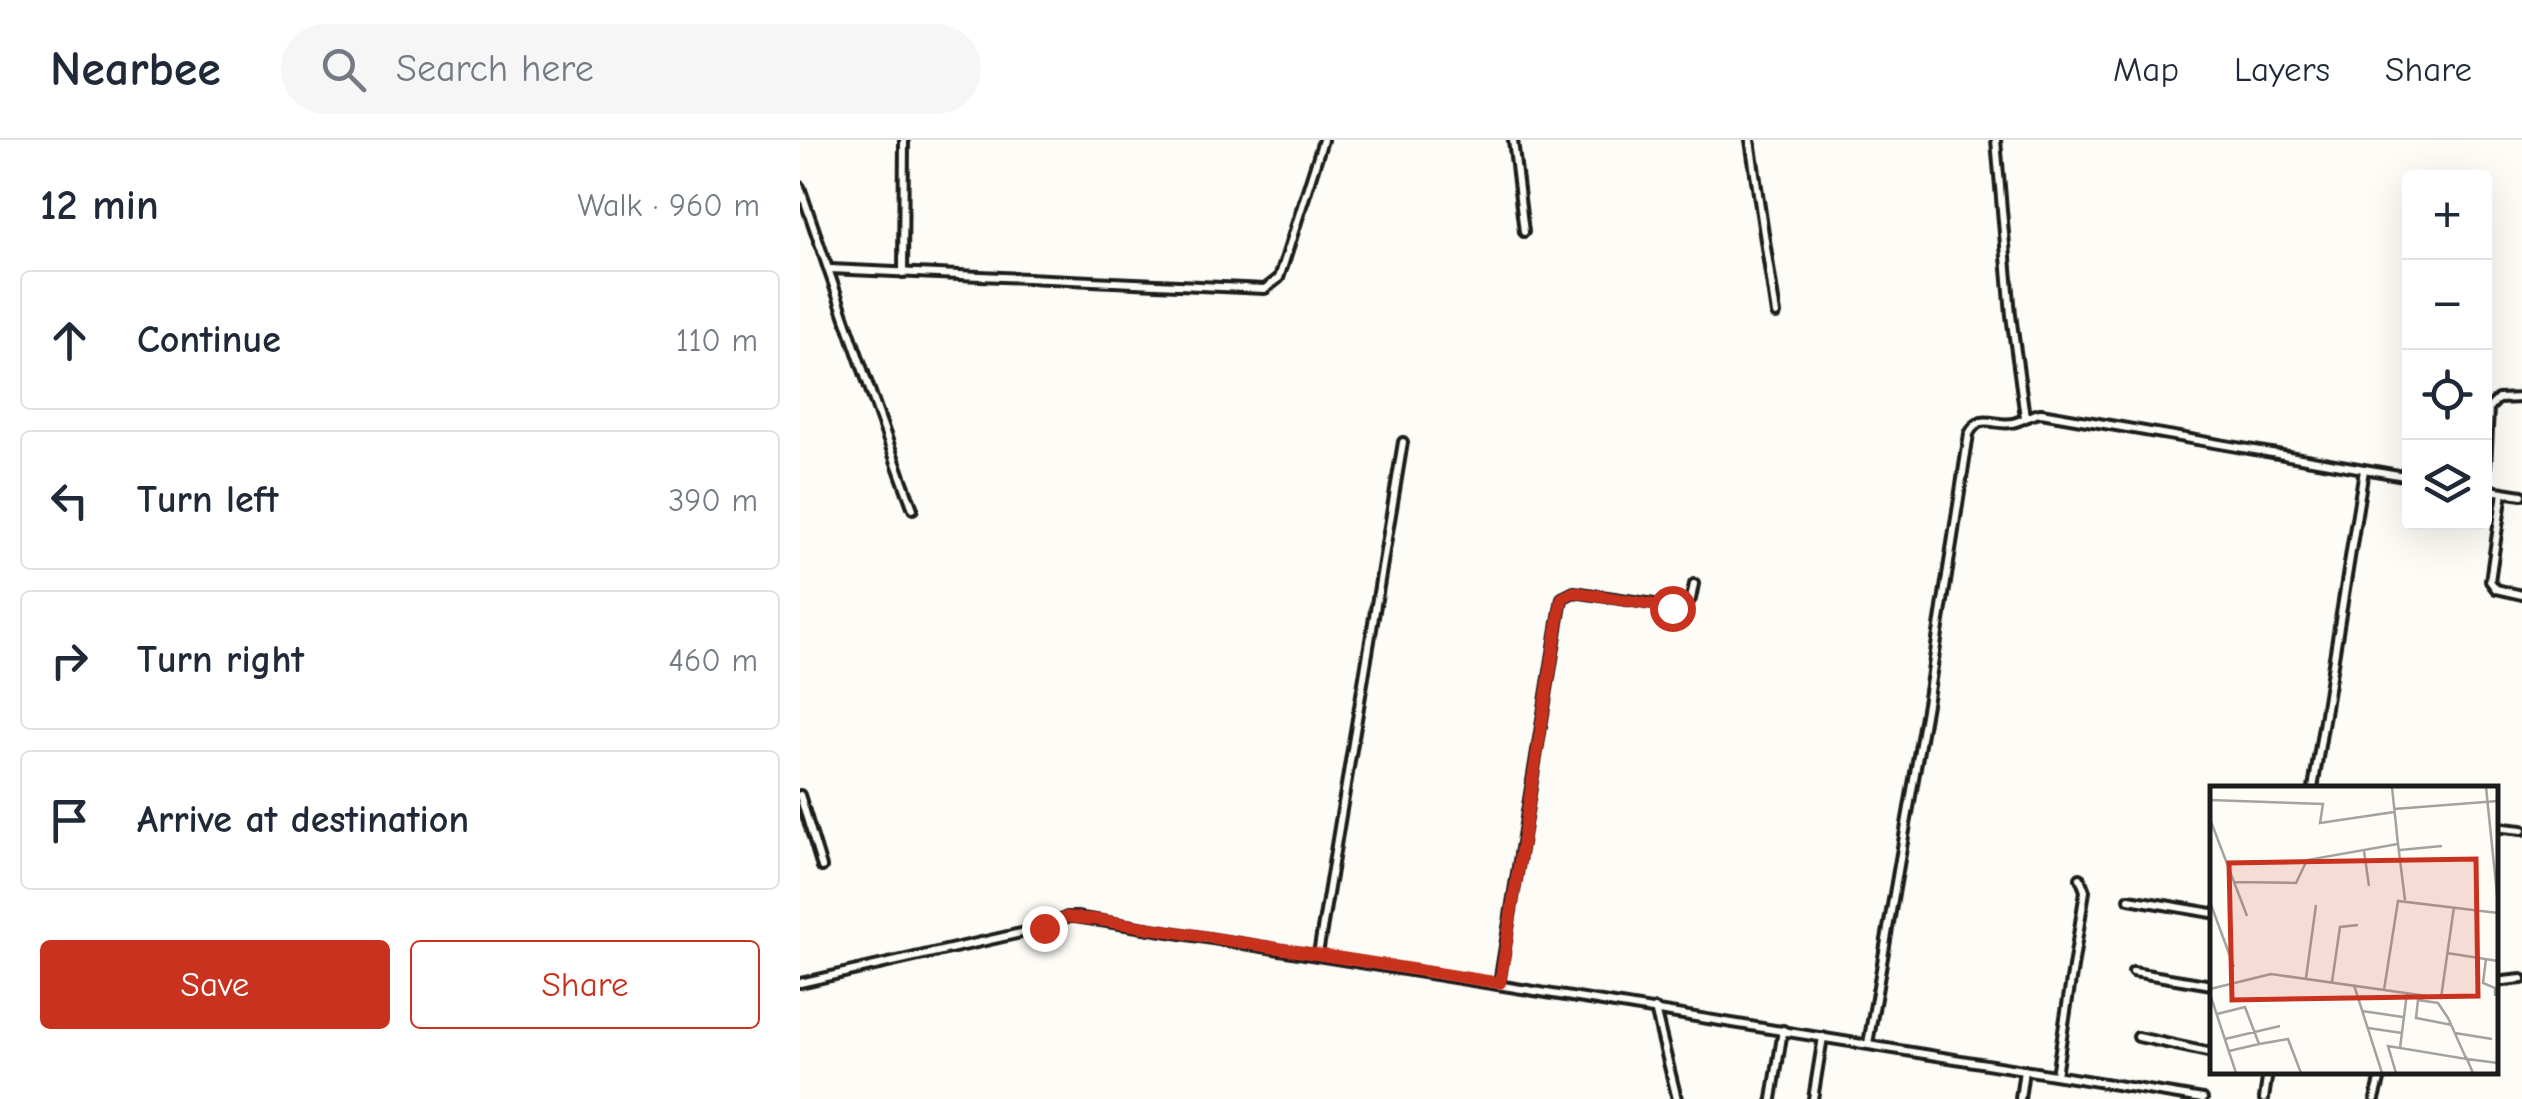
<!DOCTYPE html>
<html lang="en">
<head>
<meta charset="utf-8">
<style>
	:root { --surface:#fff; --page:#f6f6f7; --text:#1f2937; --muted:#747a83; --line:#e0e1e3; --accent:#c8321e }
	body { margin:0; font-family:"Comic Neue",sans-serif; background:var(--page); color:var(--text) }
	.controls { position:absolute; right:30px; top:30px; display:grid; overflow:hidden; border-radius:10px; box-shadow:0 10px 40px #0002 }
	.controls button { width:90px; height:90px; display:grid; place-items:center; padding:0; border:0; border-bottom:2px solid var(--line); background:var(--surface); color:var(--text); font:50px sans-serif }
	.stop { position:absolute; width:30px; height:30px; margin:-22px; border:8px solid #c8321e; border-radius:50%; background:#fff }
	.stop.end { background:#c8321e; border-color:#fff; box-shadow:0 2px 10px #0008 }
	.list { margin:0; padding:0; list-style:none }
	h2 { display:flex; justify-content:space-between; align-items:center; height:130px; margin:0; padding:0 40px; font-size:42px }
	h2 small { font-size:32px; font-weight:400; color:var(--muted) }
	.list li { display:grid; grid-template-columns:65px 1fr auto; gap:30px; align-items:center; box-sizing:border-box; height:140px; margin:0 20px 20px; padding:0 20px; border:2px solid var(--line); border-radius:10px }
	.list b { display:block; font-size:38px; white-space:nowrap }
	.list em { font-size:32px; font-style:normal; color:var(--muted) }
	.actions { display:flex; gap:20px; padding:30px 40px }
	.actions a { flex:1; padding:22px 0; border:2px solid var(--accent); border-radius:10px; text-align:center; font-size:35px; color:var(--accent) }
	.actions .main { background:var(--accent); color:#fff }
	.icon { flex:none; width:55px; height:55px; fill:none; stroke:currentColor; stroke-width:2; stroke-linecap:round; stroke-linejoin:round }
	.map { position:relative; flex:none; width:1722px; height:959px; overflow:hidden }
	header { display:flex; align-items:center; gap:60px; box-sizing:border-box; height:140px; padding:0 50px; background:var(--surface); border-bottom:2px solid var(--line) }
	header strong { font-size:48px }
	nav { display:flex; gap:55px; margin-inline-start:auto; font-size:35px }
	.search { width:700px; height:90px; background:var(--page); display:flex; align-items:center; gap:25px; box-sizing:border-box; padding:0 35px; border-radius:55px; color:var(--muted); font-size:38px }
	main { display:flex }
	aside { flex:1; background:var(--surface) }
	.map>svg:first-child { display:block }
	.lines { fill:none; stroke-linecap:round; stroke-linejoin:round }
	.street-casing { stroke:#1c1c1c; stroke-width:14 }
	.street { stroke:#fdfcf7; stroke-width:6 }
	.route { stroke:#c8321e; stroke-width:12 }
	.inset-road { fill:none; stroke:#a3a29f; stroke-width:2.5 }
	.view { fill:#c8321e; fill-opacity:0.15; stroke:#c8321e; stroke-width:5 }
	.inset-edge { fill:none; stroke:#1c1c1c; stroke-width:5 }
</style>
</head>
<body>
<header>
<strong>Nearbee</strong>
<div class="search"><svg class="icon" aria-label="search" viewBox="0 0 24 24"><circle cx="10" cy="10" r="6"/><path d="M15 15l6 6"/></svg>Search here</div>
<nav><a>Map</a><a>Layers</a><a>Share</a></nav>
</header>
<main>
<aside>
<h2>12 min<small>Walk · 960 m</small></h2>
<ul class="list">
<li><svg class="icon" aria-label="ahead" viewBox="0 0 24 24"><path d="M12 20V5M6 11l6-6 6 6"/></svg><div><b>Continue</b></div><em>110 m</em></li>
<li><svg class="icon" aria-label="left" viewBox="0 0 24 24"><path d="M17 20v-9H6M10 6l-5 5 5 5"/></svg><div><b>Turn left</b></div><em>390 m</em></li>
<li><svg class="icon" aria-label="right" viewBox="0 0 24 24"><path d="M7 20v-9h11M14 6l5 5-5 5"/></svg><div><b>Turn right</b></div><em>460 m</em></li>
<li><svg class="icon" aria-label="arrive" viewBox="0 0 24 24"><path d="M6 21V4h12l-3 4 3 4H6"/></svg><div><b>Arrive at destination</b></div></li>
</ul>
<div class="actions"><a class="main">Save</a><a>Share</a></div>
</aside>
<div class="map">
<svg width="1722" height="959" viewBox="0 0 1722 959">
	<rect width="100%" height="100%" fill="#fdfcf7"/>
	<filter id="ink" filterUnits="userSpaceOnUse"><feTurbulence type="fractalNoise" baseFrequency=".01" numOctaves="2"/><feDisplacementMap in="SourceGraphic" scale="20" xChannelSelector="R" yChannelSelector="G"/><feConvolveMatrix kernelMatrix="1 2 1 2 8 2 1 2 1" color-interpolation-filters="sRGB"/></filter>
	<g filter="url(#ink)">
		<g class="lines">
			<g class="street-casing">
				<g id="street">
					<path d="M713,0L724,92"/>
					<path d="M950,0L976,174"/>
					<path d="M1196,0L1211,175L1225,277"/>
					<path d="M0,47C37,155 73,262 113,369"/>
					<path d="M30,129L465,149L479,138L483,126L523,0"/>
					<path d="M103,133L104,0"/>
					<path d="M1684,349L1722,355"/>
					<path d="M1685,349L1689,268L1698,259L1722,258"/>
					<path d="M1703,352L1690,441L1696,449L1722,455"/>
					<path d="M1513,649L1564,330"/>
					<path d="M0,655L22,727"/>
					<path d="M1694,687L1722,690"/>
					<path d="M1329,759L1412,773"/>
					<path d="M518,814L603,302"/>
					<path d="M1333,832L1412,845"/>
					<path d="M1694,842L1722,839"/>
					<path d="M0,843L243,788L267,777H276L1403,959"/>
					<path d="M699,843L762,458L774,452L881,468L891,459L894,444"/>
					<path d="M855,869L877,959"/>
					<path d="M1338,897L1412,913"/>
					<path d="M1068,904L1128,558L1169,294C1181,270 1197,289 1216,282C1226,279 1230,274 1241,273L1610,337"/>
					<path d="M1256,935L1285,751L1280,738"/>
					<path d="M972,959L983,890"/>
					<path d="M1013,959L1023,897"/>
					<path d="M1220,959L1224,930"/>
					<path d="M1464,959L1468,932"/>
					<path d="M1575,959L1581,936"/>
				</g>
			</g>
			<use href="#street" class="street"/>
		</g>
	</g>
	<g class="lines" filter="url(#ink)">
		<path class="route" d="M244,788L267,777L300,780L700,843L762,458L774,452L872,468"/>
	</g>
	<g transform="translate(1410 646)">
		<rect width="288" height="288" fill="#fdfcf7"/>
		<path class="inset-road" d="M276,1L288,118M0,14L113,18L110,37L184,26M184,23L288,15M0,33L37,130M188,58L195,114M190,64L232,60M154,65L159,100M24,96L86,97L97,74L188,58L182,1M0,116L24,181M237,167L288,175M276,173L273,197L285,202V210M96,192L106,119M122,196L130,141L148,139M144,199L172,287M0,203L61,188L231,212L244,121M174,204L188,115L288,127M197,207L190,262L257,273L263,287M0,208L26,287M152,225L193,231M7,228L35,221L49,258L78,253L91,287M242,239L206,232L208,214L228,217L238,232L239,234L255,270L257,273L288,277M158,242L192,247M245,247L282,253M15,253L70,240M19,265L49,258M186,287L178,260L190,262"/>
		<path class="view" d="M266,73L268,210L22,214L19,77Z"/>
		<rect width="288" height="288" class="inset-edge"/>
	</g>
</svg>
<div class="controls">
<button>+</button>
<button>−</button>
<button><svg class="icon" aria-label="locate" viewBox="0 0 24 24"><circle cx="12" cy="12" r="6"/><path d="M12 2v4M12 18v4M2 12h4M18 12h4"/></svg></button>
<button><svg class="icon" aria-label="layers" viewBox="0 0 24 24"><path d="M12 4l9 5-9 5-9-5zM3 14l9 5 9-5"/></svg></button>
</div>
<div class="stop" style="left:872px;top:468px"></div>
<div class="stop end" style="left:244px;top:788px"></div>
</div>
</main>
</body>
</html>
